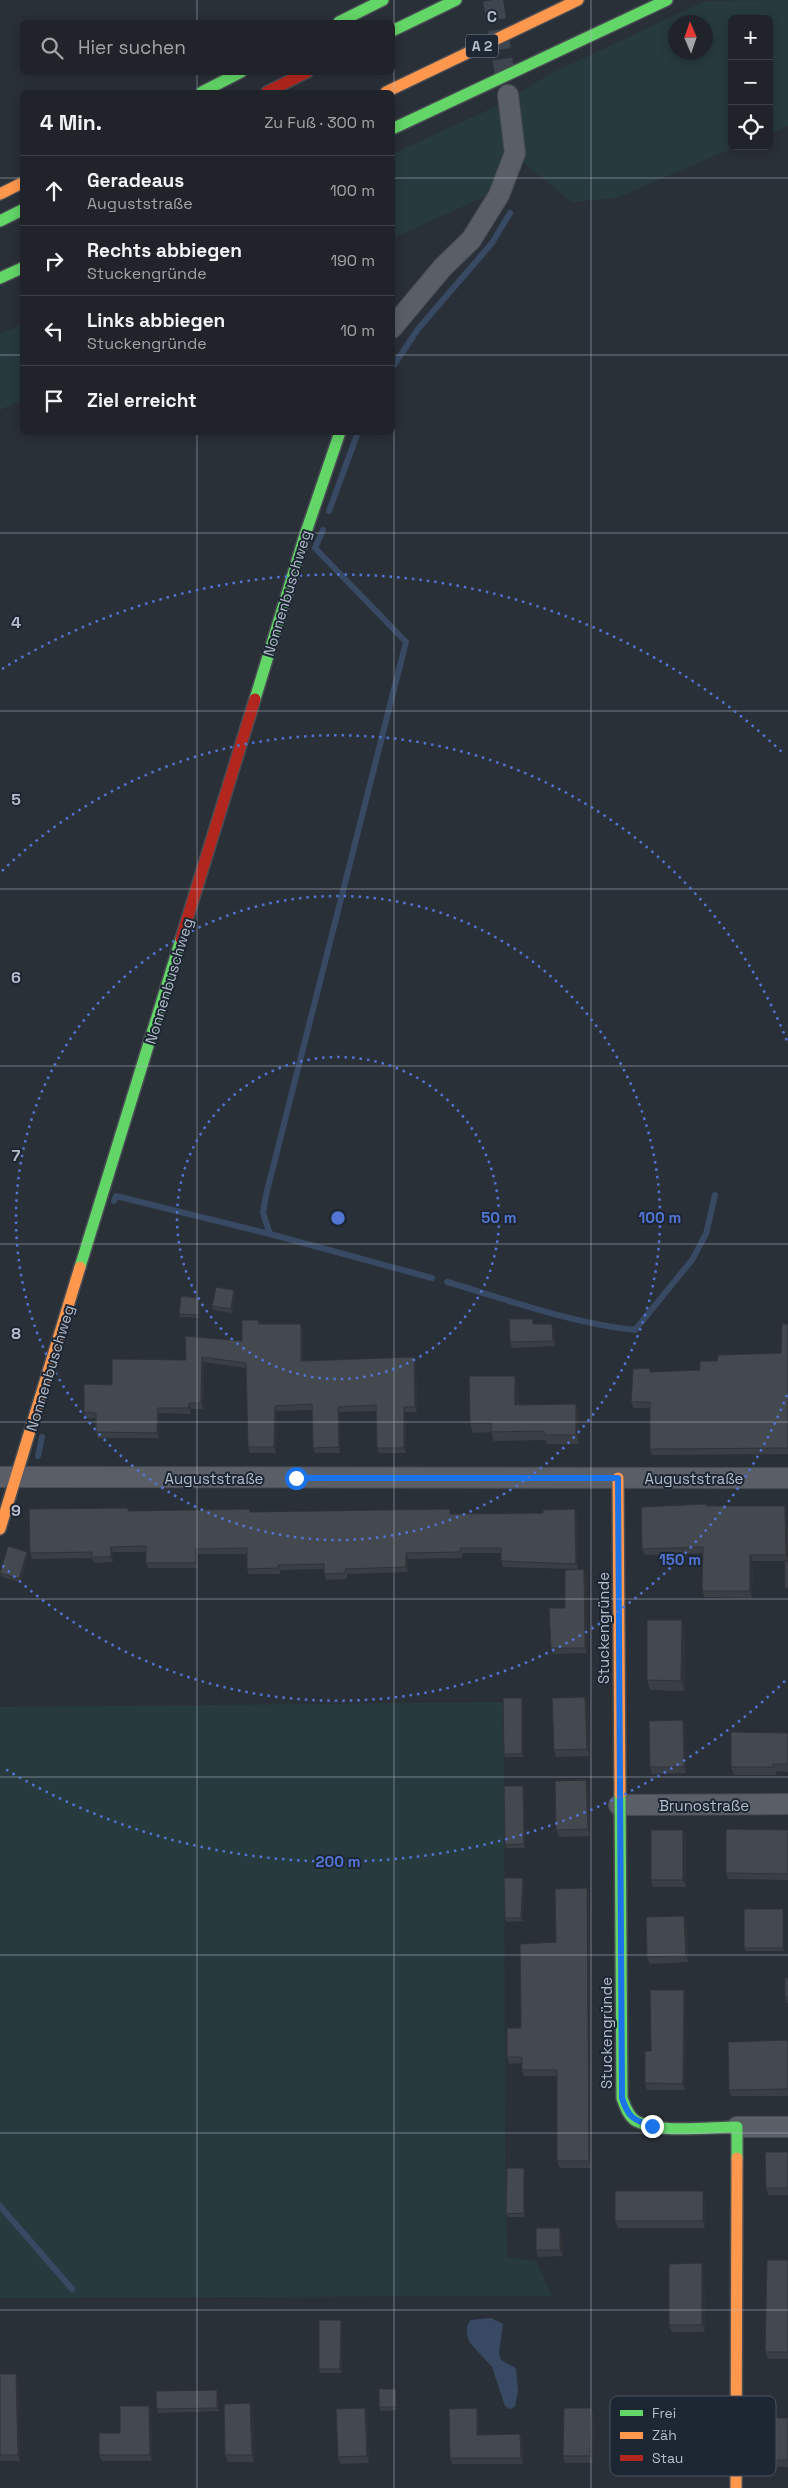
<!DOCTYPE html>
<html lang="de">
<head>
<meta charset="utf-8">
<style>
	:root { --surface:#20242a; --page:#2d3036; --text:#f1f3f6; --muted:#a2a4a8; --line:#3d4147 }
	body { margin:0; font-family:"Space Grotesk",sans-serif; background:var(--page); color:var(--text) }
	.controls { position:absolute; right:15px; top:15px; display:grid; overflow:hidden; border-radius:8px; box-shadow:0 2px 12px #0003 }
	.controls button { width:45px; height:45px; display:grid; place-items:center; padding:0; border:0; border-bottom:1px solid var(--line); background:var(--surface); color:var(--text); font:25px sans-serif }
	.compass { position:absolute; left:668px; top:15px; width:45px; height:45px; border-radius:50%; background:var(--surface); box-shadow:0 2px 12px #0003; rotate:358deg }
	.stop { position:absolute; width:15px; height:15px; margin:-11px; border:4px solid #1a73e8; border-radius:50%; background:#fff }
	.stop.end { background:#1a73e8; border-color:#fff; box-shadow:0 1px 5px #0008 }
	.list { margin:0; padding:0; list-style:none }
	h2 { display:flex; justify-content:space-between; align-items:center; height:65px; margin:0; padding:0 20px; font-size:21px }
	h2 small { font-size:16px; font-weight:400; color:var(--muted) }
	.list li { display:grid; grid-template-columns:32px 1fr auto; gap:15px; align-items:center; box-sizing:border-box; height:70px; padding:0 20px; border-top:1px solid var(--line) }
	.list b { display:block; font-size:19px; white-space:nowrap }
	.list p { margin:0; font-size:16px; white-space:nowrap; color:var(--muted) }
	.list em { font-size:16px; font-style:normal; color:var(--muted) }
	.icon { flex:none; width:28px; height:28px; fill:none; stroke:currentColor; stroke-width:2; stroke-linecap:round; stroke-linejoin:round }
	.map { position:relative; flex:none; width:788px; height:2488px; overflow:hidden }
	.search { position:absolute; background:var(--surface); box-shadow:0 2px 12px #0003; left:20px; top:20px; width:375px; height:55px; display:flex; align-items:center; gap:12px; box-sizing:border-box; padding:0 18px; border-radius:8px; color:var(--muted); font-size:19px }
	.panel { position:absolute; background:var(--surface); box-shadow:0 2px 12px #0003; left:20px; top:90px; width:375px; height:345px; border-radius:8px }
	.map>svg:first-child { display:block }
	.green { fill:#273a3e; fill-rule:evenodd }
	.water { fill:#384963 }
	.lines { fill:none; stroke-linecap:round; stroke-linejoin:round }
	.stream { stroke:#384963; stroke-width:6 }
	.street-tunnel { stroke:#3f454e; stroke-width:20; stroke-dasharray:20 10; stroke-linecap:butt }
	.street-casing { stroke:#484c53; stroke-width:22 }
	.fast-casing { stroke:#484c53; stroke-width:14 }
	.slow-casing { stroke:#484c53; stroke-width:14 }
	.jam-casing { stroke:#484c53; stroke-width:14 }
	.street { stroke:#5a5e66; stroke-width:20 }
	.fast { stroke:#63d668; stroke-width:11 }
	.slow { stroke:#ff974d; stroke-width:11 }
	.jam { stroke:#b3261e; stroke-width:11 }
	.wall { fill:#3a3f45 }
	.shaded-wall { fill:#303338 }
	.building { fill:#444950; stroke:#303338 }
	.route { stroke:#1a73e8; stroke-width:6 }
	.grid { fill:none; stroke:#b4bcc9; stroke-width:1; stroke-opacity:0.55 }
	.ring { fill:none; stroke:#5274d3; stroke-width:2.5; stroke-dasharray:2.5 5 }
	.labels { text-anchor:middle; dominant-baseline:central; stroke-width:4; stroke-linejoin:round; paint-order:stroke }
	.shield { fill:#1d2633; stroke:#878f9c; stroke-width:1 }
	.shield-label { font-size:14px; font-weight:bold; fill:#b4bcc9 }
	.street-label { font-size:15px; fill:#b4bcc9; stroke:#1d2633 }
	.key { fill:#1d2633; stroke:#4a5360; stroke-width:1 }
	.key-label { font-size:14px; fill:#b4bcc9 }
	.grid-label { font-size:16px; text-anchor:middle; font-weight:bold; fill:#b4bcc9; stroke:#1d2633; stroke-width:4; stroke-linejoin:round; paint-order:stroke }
	.centre { fill:#5274d3; stroke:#1d2633; stroke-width:2.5 }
	.ring-label { font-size:15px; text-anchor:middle; font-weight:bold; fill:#5274d3; stroke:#1d2633; stroke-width:4; stroke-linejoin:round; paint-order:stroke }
</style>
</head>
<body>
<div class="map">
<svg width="788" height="2488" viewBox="0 0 788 2488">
	<rect width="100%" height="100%" fill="#2a3038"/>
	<g class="green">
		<path d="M788,0V126L769,134V19H732V146H737L616,198L572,202L508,150L490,194L393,238L392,154L499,105L550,74L705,1ZM676,22H706V52H676Z"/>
		<path d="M22,324V400L0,410V334Z"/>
		<path d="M504,1702L505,2127L507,2257L536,2261L552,2296L0,2298V1707Z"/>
	</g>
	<path class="water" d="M491,2318L503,2324L499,2353L501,2360L516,2368L518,2391L515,2407L509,2409L505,2406L492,2367L470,2343L467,2335V2327L470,2320Z"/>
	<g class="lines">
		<g class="stream">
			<path d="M392,368L418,329L492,243L510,213"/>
			<path d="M329,511L358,432"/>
			<path d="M114,1201L116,1196L270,1234L432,1278"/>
			<path d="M270,1234L263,1213L266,1195L406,642L315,548L323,530"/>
			<path d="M447,1282C509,1300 571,1323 635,1330L692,1260L706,1234L715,1195"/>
			<path d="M38,1456L42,1437"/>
			<path d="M0,2206L72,2289"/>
		</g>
		<path class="street-tunnel" d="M493,0L507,88"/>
		<g class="street-casing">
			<g id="street">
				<path d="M392,328L443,267L471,240L499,195L515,153L508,95"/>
				<path d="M0,1477L788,1478"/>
				<path d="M619,1805L788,1804"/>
				<path d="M737,2127H788"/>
			</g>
		</g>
		<g class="fast-casing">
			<g id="fast">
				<path d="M339,22L383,0"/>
				<path d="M392,31L456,0"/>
				<path d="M202,92L241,72"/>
				<path d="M392,129L667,0"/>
				<path d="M0,221L22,210"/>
				<path d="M0,278L22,268"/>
				<path d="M255,699L304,538L340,432"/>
				<path d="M80,1267L181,939"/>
				<path d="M620,1794L622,2098C625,2106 628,2116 636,2121C659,2134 710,2127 737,2127V2158"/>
			</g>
		</g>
		<g class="slow-casing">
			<g id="slow">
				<path d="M386,92L578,0"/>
				<path d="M0,194L22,183"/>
				<path d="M618,1478L620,1794"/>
				<path d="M0,1529L80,1267"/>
				<path d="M736,2488L737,2158"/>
			</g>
		</g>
		<g class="jam-casing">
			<g id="jam">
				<path d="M267,92L307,72"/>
				<path d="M181,939L255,699"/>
			</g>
		</g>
		<use href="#street" class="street"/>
		<use href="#fast" class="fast"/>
		<use href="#slow" class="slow"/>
		<use href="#jam" class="jam"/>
	</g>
	<g class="wall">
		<path d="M235,1293L232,1313L214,1310L212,1306Z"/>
		<path d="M200,1301V1318L180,1317L179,1314Z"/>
		<path d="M258,1320L260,1324L303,1329V1361L414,1357L416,1362L417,1412H405L406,1453H379L377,1448L376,1411L340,1412V1453H315L313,1448L312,1410L277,1411L276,1453H250L248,1447L246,1368L204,1362L203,1409H191V1414L159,1413V1438H98L96,1432V1418H86L84,1412L112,1385L242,1341Z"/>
		<path d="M535,1324H552L554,1329L555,1346L512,1348L510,1342Z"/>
		<path d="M788,1324V1454L652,1455L650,1449V1408H634L631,1402L651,1372L700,1370L717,1361L781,1353Z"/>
		<path d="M515,1376L518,1385L519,1405L576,1404L579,1413V1444H547L546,1440L494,1441L491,1432L473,1433L470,1423Z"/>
		<path d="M706,1504L707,1506H785L787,1512L788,1561H753L752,1598L705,1597L702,1591L703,1553L645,1555L642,1549Z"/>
		<path d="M450,1509L451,1514L543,1513L575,1509L577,1515L578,1569L503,1567L501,1561V1553H462V1558L408,1559V1572L347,1574V1579L326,1580L324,1574V1569L280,1570V1574H249L247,1569V1554H198V1568H148L146,1563V1552H113V1562L94,1563L92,1558L32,1559L30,1553L129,1511L251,1512Z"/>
		<path d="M28,1555L21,1582L2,1577L0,1573Z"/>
		<path d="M587,1575V1653L553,1654L551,1648L565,1608Z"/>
		<path d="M685,1630V1691L650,1690L647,1680Z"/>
		<path d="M585,1697L588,1704L590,1756L556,1757L554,1750Z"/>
		<path d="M522,1698L523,1701L524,1757H505L504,1754Z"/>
		<path d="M683,1720L685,1727L686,1773L652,1774L650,1767Z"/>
		<path d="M788,1733V1772L776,1771V1775H734L731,1767Z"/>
		<path d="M589,1787L590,1836L559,1837L556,1830Z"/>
		<path d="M524,1789L525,1848H506L505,1845Z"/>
		<path d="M683,1830L686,1837V1887H653L651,1880Z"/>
		<path d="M788,1830V1880L728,1879L726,1873Z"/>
		<path d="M523,1878L524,1882L523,1921L506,1922L505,1918Z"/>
		<path d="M587,1888L589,1895L591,2168H560L557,2161V2076H524L522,2070V2063L509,2064L507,2057L521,2028L556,1942Z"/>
		<path d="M783,1909L784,1912V1951H746L744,1948Z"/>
		<path d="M684,1916L687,1923L688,1962L650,1964L647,1957Z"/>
		<path d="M788,1978V2003H787L785,1997Z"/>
		<path d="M684,1990L686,1996L685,2090H647L645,2083L651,2051Z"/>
		<path d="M788,2040V2096H731L729,2090Z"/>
		<path d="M788,2152V2195H768L766,2188Z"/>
		<path d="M524,2168L525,2171V2217H508L506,2214Z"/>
		<path d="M705,2198V2228H618L615,2221Z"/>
		<path d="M560,2228L562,2235L563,2256L538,2257L536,2250Z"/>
		<path d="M788,2260V2359H768L765,2352Z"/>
		<path d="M704,2270L705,2332H672L669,2325Z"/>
		<path d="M342,2323V2373H320L319,2369Z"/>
		<path d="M0,2374L18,2380L20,2461H0Z"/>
		<path d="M397,2393V2410L380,2411L379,2407Z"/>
		<path d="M218,2394L219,2411L158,2413L157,2409Z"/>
		<path d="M250,2403L253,2410L254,2462H228L225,2455Z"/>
		<path d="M149,2406L151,2412L152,2461H102L99,2455L120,2433Z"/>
		<path d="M477,2408L479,2414V2435L520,2434L522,2439L523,2464H452L450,2458Z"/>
		<path d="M591,2408L594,2415L593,2463H565L563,2456Z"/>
		<path d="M367,2414L369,2463L340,2464L338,2457Z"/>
		<path d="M696,2414L697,2466H667L664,2459Z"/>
		<path d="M788,2418V2467L768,2466L765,2460Z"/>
	</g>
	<g class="shaded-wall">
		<path d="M234,1290L235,1293L232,1313L231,1309Z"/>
		<path d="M199,1298L200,1301V1318L199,1315Z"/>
		<path d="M301,1324L303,1329V1367L301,1361Z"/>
		<path d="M552,1324L554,1329L555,1346L553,1341Z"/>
		<path d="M202,1357L204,1362L203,1409L201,1403Z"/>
		<path d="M414,1357L416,1362L417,1412L415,1407Z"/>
		<path d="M515,1376L518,1385L519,1414L515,1405Z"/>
		<path d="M189,1403L191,1409V1414L189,1408Z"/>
		<path d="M576,1404L579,1413V1444L576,1435Z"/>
		<path d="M275,1406L277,1411L276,1453L274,1447Z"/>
		<path d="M338,1407L340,1412V1453L339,1447Z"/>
		<path d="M404,1407L405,1412L406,1453L404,1448Z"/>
		<path d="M158,1408L159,1413V1438L157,1433Z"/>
		<path d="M785,1506L787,1512L788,1561L786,1555Z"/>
		<path d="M575,1509L577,1515L578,1569L576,1564Z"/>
		<path d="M111,1547L113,1552V1562L111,1557Z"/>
		<path d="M196,1549L198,1554V1568L196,1563Z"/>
		<path d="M27,1552L28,1555L21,1582L19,1579Z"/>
		<path d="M406,1553L408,1559V1572L406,1567Z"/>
		<path d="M750,1555L753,1561L752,1598L750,1591Z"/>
		<path d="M584,1569L587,1575V1653L585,1648Z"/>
		<path d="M682,1620L685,1630V1691L681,1681Z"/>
		<path d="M585,1697L588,1704L590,1756L587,1749Z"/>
		<path d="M522,1698L523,1701L524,1757L522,1754Z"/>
		<path d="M683,1720L685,1727L686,1773L684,1767Z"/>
		<path d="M586,1780L589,1787L590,1836L588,1829Z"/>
		<path d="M523,1786L524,1789L525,1848L524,1844Z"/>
		<path d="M683,1830L686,1837V1887L683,1880Z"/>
		<path d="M523,1878L524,1882L523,1921L521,1918Z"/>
		<path d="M587,1888L589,1895L591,2168L589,2161Z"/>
		<path d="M783,1909L784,1912V1951L783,1948Z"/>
		<path d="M684,1916L687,1923L688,1962L686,1955Z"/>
		<path d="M684,1990L686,1996L685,2090L683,2084Z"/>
		<path d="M524,2168L525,2171V2217L524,2213Z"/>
		<path d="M703,2191L705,2198V2228L703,2221Z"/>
		<path d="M560,2228L562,2235L563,2256L560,2250Z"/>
		<path d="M702,2263L704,2270L705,2332L702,2325Z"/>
		<path d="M341,2320L342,2323V2373L340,2369Z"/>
		<path d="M16,2374L18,2380L20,2461L18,2455Z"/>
		<path d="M396,2389L397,2393V2410L396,2407Z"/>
		<path d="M217,2390L218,2394L219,2411L217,2408Z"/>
		<path d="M250,2403L253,2410L254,2462L252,2455Z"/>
		<path d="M149,2406L151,2412L152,2461L150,2455Z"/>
		<path d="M694,2407L696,2414L697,2466L694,2459Z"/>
		<path d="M365,2408L367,2414L369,2463L367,2456Z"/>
		<path d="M477,2408L479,2414V2441L477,2435Z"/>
		<path d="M591,2408L594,2415L593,2463L590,2456Z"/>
		<path d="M520,2434L522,2439L523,2464L521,2458Z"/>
	</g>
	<g class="building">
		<path d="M216,1287L234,1290L231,1309L212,1306Z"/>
		<path d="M181,1296L199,1298V1315L179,1314Z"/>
		<path d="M509,1319H533V1324H552L553,1341L510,1342Z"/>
		<path d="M242,1320H258V1324H301V1361L414,1357L415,1407H404V1448H377L376,1405L338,1407L339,1447L313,1448L312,1404L275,1406L274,1447H248L246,1363L202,1357L201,1403H189V1408H158L157,1433L96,1432V1413L84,1412V1384L112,1385V1359L186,1360L185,1336L242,1341Z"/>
		<path d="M782,1324H788V1448L650,1449V1402H631L633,1369L650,1368V1372L700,1370V1361H717L718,1355L781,1353Z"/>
		<path d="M469,1376H515V1405L576,1404V1435H544V1431L491,1432V1423H470Z"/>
		<path d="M706,1504V1506H785L786,1555H750V1591H702L703,1547L642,1549L641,1507Z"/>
		<path d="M128,1508V1511L250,1509V1512L450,1509V1514L543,1513V1510L575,1509L576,1564L501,1561V1548H460V1552L406,1553V1567L345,1569V1573L324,1574V1564L278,1565V1568L247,1569V1548L196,1549V1563H146V1546L111,1547V1557H92V1552L30,1553L29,1509Z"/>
		<path d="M8,1546L27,1552L19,1579L0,1573Z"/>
		<rect x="785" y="1561" width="3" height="27"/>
		<path d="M584,1569L585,1648H551L549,1608H565V1570Z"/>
		<path d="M647,1620H682L681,1681L647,1680Z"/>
		<path d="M585,1697L587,1749L554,1750L552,1698Z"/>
		<path d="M503,1698H522V1754H504Z"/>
		<path d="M683,1720L684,1767H650L649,1721Z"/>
		<path d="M731,1732L788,1733V1764H773V1767H731Z"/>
		<path d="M586,1780L588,1829L556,1830L555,1781Z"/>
		<path d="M504,1786H523L524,1844L505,1845Z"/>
		<path d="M726,1829L788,1830V1874L726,1873Z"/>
		<rect x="651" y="1830" width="32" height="50"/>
		<path d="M504,1878H523L521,1918H505Z"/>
		<path d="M587,1888L589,2161H557V2070H522V2057H507V2028H521L520,1944L556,1942L555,1889Z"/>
		<rect x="744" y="1909" width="39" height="39"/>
		<path d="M684,1916L686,1955L647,1957L646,1917Z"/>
		<rect x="785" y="1978" width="3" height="19"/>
		<path d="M650,1990H684L683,2084L645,2083V2051H651Z"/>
		<path d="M788,2040V2089L729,2090L728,2042Z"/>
		<path d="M765,2152H788V2188H766Z"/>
		<path d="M507,2168H524V2213L506,2214Z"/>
		<rect x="615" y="2191" width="88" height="30"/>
		<rect x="536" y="2228" width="24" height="22"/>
		<path d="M767,2260H788V2352H765Z"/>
		<path d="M702,2263V2325H669V2264Z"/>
		<path d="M319,2320H341L340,2369H319Z"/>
		<path d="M0,2374H16L18,2455H0Z"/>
		<rect x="379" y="2389" width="17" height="18"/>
		<path d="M217,2390V2408L157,2409L156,2391Z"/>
		<path d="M250,2403L252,2455H225L224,2404Z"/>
		<path d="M120,2406H149L150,2455H99V2433H120Z"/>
		<path d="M365,2408L367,2456L338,2457L336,2409Z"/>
		<path d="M477,2408V2435L520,2434L521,2458H450L449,2409Z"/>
		<path d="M564,2408H591L590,2456H563Z"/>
		<path d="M766,2418H788V2460H765Z"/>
	</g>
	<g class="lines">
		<path class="route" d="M296,1478H618L622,2098C628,2117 633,2120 652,2126"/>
	</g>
	<path class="grid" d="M197,0V22M394,0V2488M591,0V2488M197,72V92M0,178H22M392,178H788M0,355H22M392,355H788M197,432V2488M0,533H788M0,711H788M0,889H788M0,1066H788M0,1244H788M0,1422H788M0,1599H788M0,1777H788M0,1955H788M0,2133H788M0,2310H788"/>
	<g class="ring">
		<circle cx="338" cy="1218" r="161"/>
		<circle cx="338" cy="1218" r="322"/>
		<path d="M787 1395A483 483 0 0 1 2 1565M2 871A483 483 0 0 1 787 1041"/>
		<path d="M785 1681A644 644 0 0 1 2 1767M2 669A644 644 0 0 1 785 755"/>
	</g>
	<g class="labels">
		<rect class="shield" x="466" y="34.5" width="32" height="23" rx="4"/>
		<g class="shield-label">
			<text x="482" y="46">A 2</text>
		</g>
		<g class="street-label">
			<text transform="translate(287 593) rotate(-73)">Nonnenbuschweg</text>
			<text transform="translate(169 981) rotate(-73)">Nonnenbuschweg</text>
			<text transform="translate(50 1368) rotate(-73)">Nonnenbuschweg</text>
			<text x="214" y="1478">Auguststraße</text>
			<text x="694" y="1478">Auguststraße</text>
			<text transform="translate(603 1628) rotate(-90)">Stuckengründe</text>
			<text x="704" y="1805">Brunostraße</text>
			<text transform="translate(606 2033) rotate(-90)">Stuckengründe</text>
		</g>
	</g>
	<rect x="610" y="2396" width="166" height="80" rx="8" class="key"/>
	<rect x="620" y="2410" width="23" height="6" fill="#63d668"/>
	<rect x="620" y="2432" width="23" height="7" fill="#ff974d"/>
	<rect x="620" y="2455" width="23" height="6" fill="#b3261e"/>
	<g class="key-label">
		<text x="652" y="2418">Frei</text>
		<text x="652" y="2440">Zäh</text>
		<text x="652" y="2463">Stau</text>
	</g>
	<g class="grid-label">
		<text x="492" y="22">C</text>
		<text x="16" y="628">4</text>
		<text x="16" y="805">5</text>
		<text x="16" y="983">6</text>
		<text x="16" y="1161">7</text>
		<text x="16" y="1339">8</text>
		<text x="16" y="1516">9</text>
	</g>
	<circle cx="338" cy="1218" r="8" class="centre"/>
	<g class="ring-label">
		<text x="499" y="1223">50 m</text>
		<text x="660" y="1223">100 m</text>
		<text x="680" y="1565">150 m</text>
		<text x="338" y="1867">200 m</text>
	</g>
</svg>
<div class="controls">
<button>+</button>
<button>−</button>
<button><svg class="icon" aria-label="locate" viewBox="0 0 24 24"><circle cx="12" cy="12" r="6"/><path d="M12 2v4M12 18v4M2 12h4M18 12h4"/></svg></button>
</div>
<svg class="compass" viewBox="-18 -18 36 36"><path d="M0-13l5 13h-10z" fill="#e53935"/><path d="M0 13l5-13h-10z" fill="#a2a4a8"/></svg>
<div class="stop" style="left:296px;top:1478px"></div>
<div class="stop end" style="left:652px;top:2126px"></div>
<div class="search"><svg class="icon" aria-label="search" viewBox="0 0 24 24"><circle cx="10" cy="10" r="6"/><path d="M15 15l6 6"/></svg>Hier suchen</div>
<section class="panel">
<h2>4 Min.<small>Zu Fuß · 300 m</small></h2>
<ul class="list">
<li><svg class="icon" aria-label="ahead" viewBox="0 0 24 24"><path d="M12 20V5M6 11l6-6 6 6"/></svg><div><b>Geradeaus</b><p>Auguststraße</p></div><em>100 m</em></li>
<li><svg class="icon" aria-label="right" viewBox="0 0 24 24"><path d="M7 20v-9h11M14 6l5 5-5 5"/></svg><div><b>Rechts abbiegen</b><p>Stuckengründe</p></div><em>190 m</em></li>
<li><svg class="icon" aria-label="left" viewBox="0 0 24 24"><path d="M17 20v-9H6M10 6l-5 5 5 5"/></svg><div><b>Links abbiegen</b><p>Stuckengründe</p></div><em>10 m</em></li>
<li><svg class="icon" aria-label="arrive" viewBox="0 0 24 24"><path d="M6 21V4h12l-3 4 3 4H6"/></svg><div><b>Ziel erreicht</b></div></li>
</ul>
</section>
</div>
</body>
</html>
